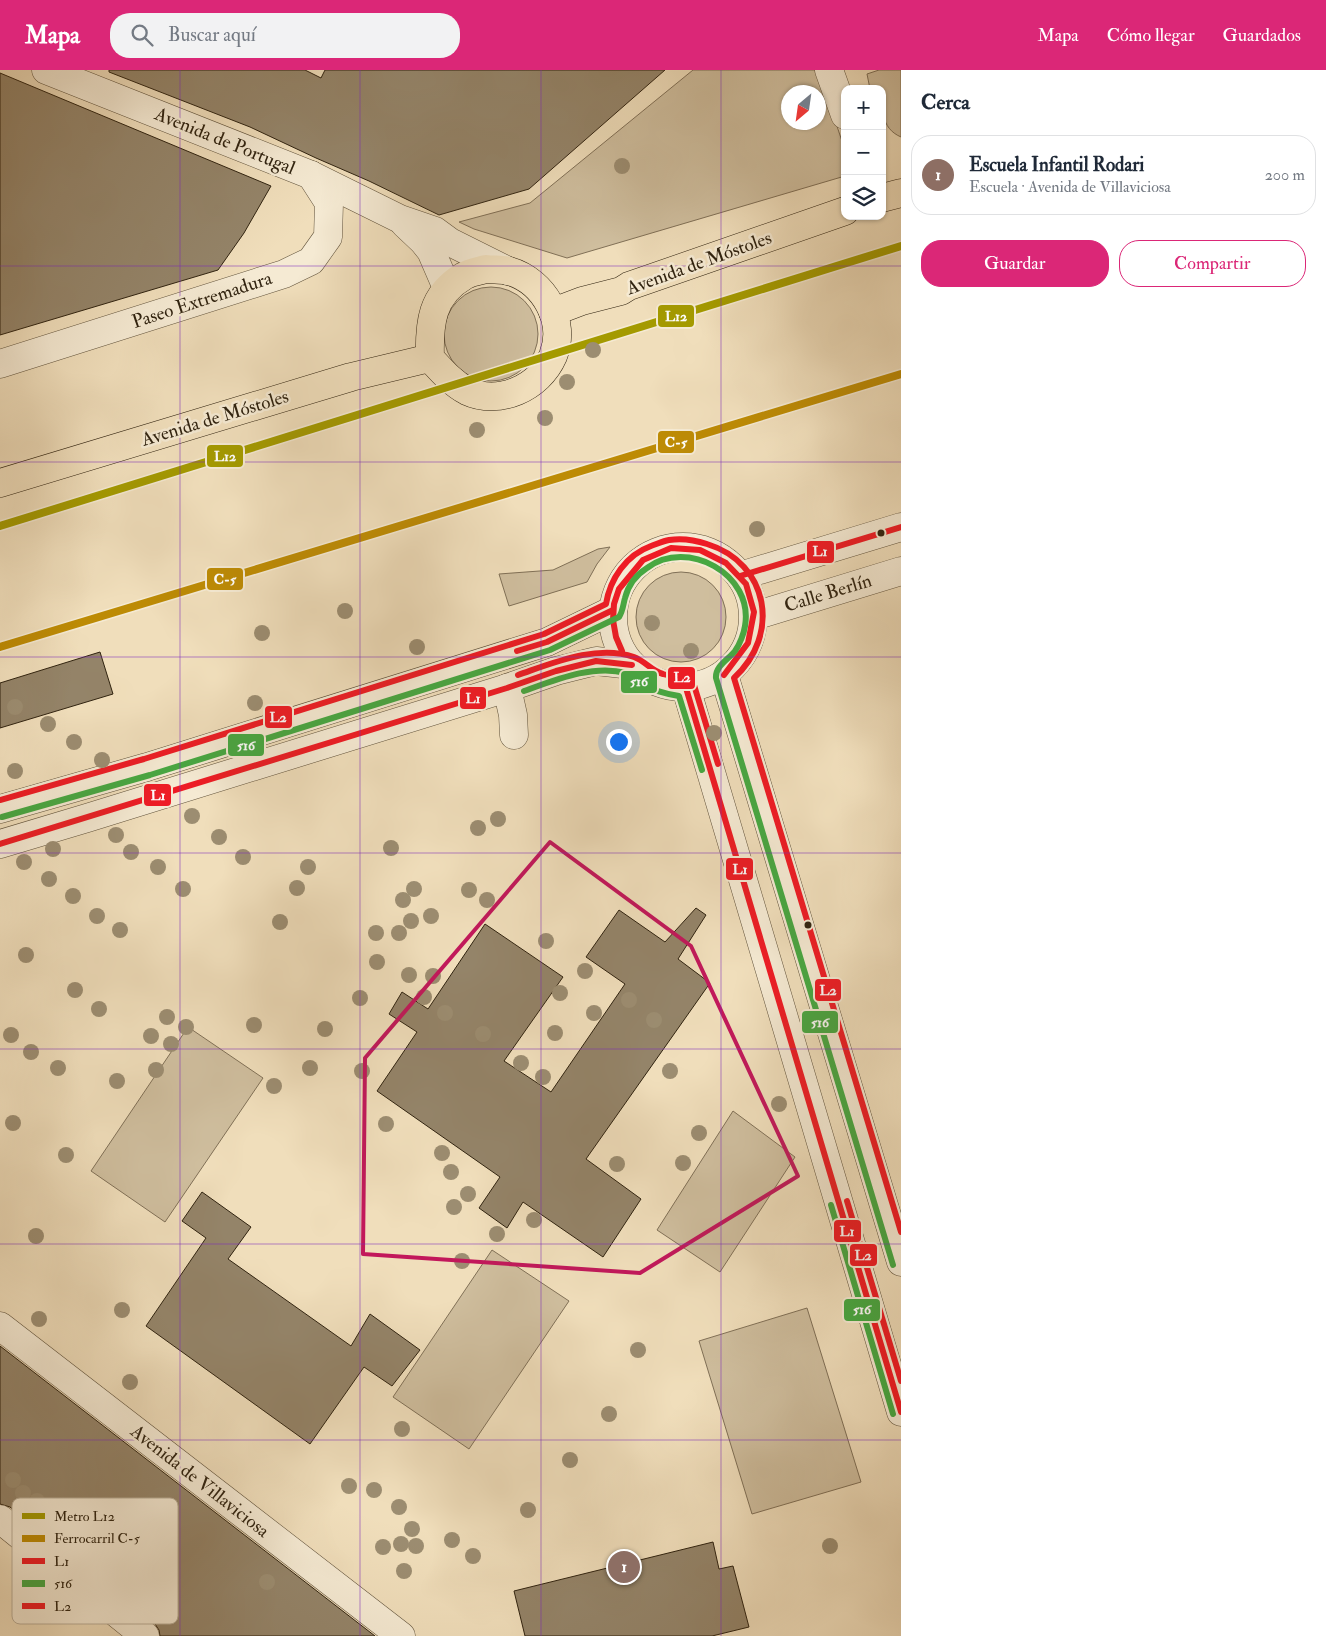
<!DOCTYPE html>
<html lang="es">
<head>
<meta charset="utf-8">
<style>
	:root { --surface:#fff; --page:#f2f2f3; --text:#1f2937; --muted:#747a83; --line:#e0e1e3; --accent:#db2777 }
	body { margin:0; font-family:"IM FELL Double Pica",serif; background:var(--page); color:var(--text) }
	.controls { position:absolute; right:15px; top:15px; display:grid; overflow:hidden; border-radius:10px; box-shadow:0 1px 4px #0004 }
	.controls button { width:45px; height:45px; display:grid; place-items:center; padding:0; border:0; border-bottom:1px solid var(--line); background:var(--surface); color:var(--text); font:25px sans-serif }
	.compass { position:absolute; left:781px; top:15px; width:45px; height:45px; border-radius:50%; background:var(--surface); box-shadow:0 1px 4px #0004; rotate:209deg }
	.you { position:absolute; left:618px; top:671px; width:18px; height:18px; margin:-12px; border:4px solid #fff; border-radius:50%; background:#1a73e8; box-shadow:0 0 0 8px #1a73e833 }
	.badge { display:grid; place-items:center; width:32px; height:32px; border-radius:50%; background:var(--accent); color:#fff; font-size:16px; font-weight:700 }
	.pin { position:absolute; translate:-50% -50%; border:2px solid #fff; box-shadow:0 1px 5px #0006 }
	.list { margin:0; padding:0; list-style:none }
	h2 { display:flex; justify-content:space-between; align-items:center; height:65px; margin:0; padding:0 20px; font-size:21px }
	h2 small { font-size:16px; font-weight:400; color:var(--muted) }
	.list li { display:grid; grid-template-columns:32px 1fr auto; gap:15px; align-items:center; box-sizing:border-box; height:80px; margin:0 10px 10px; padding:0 10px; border:1px solid var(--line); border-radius:20px }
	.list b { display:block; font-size:19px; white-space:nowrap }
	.list p { margin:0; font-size:16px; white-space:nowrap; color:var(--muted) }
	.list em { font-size:16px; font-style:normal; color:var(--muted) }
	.actions { display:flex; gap:10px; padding:15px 20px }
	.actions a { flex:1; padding:11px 0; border:1px solid var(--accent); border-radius:20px; text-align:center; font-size:18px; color:var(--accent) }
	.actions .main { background:var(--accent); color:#fff }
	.icon { flex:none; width:28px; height:28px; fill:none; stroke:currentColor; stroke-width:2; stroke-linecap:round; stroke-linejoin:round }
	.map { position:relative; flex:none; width:901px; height:1566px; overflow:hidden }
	header { display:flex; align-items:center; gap:30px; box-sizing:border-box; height:70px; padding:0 25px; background:var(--accent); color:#fff }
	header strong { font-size:24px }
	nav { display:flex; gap:28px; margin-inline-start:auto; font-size:18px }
	.search { width:350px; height:45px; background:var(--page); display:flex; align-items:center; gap:12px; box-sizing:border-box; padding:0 18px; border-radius:20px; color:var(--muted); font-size:19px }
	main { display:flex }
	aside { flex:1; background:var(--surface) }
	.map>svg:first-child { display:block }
	.green { fill:#cfbe9e; stroke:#807057; fill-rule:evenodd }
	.building { fill:#948469; stroke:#302310 }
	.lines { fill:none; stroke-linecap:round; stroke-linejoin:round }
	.minor-casing { stroke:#60523b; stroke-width:29 }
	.major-casing { stroke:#302310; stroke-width:29 }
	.minor { stroke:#f5ead3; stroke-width:28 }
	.major { stroke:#f0debb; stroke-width:28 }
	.bus-1-casing { stroke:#f5ead3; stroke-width:10 }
	.bus-2-casing { stroke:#f5ead3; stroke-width:10 }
	.bus-3-casing { stroke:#f5ead3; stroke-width:10 }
	.bus-1 { stroke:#ee1c25; stroke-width:6 }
	.bus-2 { stroke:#47a842; stroke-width:6 }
	.bus-3 { stroke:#ee1c25; stroke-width:6 }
	.rail-1-casing { stroke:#f5ead3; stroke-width:11 }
	.rail-1 { stroke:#bd8b05; stroke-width:8 }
	.metro-1-casing { stroke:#f5ead3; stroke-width:11 }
	.metro-1 { stroke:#a49a00; stroke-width:8 }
	.tree { fill:#9c8d71 }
	.marked { fill:none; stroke:#c2185b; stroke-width:4; stroke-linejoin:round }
	.grid { fill:none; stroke:#7b2cbf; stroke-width:1; stroke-opacity:0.55 }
	.bus-dot { fill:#302310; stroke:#f5ead3; stroke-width:2 }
	.labels { text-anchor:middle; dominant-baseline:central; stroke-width:5; stroke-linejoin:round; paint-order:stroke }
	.street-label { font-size:19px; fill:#302310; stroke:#f5ead3 }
	.key { fill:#f5ead3; stroke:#baae98; stroke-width:1 }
	.key-label { font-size:14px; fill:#302310 }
	.line-badge { stroke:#f5ead3; stroke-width:2 }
	.badge-label { font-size:14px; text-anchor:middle; font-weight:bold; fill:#fff }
</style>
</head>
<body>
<header>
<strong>Mapa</strong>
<div class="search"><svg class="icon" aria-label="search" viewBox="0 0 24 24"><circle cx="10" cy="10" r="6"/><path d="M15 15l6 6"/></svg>Buscar aquí</div>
<nav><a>Mapa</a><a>Cómo llegar</a><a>Guardados</a></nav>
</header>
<main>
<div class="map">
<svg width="901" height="1566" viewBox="0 0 901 1566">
	<rect width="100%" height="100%" fill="#f0debb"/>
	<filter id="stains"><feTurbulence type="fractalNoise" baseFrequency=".004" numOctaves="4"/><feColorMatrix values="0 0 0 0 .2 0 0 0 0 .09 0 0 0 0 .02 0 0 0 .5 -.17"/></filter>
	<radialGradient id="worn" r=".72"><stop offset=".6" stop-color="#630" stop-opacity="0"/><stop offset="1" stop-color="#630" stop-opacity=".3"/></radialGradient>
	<g class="green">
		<path d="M693,0H818L845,80V106L567,188L474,159L459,152L530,133ZM788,22H818V52H788Z"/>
		<path d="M879,0H901V67C880,58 882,37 882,19H870L867,4Z"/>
		<circle cx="491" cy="264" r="47"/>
		<path d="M610,477L597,494L587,512L509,536L499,504L553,500L598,479Z"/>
		<circle cx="681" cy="547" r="45"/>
		<path d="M188,957L263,1008L165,1152L91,1101Z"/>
		<path d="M733,1041L795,1087L720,1202L657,1160Z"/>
		<path d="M492,1180L569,1231L469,1379L393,1327Z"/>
		<path d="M807,1238L861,1412L752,1444L699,1271Z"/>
	</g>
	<g class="building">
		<path d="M109,0H305L321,8L325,0H665L529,119L439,145L369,111L316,88L250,57L109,2Z"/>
		<path d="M0,3L271,116L244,163L218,200L0,265Z"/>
		<path d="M100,582L113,624L0,658V613Z"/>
		<path d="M696,838L706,845L678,889L710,913L586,1089L641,1129L603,1187L523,1132L507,1158L479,1138L500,1107L377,1021L417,962L389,944L402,922L428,939L485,854L563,907L504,991L551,1022L625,914L586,887L619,840L665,872Z"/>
		<path d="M202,1122L251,1157L228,1189L351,1276L370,1244L420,1280L392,1316L364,1297L310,1374L146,1256L206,1168L182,1151Z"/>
		<path d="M0,1276L375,1566H160L159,1560L155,1554L10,1437L0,1434Z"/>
		<path d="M713,1472L719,1499L733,1496L749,1557L712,1566H525L514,1521Z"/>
	</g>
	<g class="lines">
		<g class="minor-casing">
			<g id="minor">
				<path d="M46,0L311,105L400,149L435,161L450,172L508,201"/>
				<path d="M829,0L845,45"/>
				<path d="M405,154L423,171L431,181L447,218"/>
				<path d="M0,294L284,204L311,191L328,167L329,133L311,105"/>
				<circle cx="683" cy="547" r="70"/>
				<path d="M740,506L901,457"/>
				<path d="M754,546L901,501"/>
				<path d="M724,605L901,1192"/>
				<path d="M507,618L513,645L514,665"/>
				<path d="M686,618L901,1342"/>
				<path d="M0,739L147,697L547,572L613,540"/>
				<path d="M0,774L87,748L507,618L556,601L596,591L632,595"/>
				<path d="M0,1256L401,1566"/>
				<path d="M0,1449L145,1566"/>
			</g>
		</g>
		<g class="major-casing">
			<g id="major">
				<path d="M882,128L901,123"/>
				<path d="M486,199C493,200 502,199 509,201C544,211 567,251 553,286C539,318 499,336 467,321C452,313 441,300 430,288C429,254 431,225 464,206C470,202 479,201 486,199Z"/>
				<path d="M553,242L582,231L621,221L629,216L845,141"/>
				<path d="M0,413L351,307L430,288"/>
			</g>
		</g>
		<use href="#minor" class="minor"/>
		<use href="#major" class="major"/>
		<g class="bus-1-casing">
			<g id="bus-1">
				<path d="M740,506L901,457"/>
				<path d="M517,581L547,572L613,540"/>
				<path d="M622,581L616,567L613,550L614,534L619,519L643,490L671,478L700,480L726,493L746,514L754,542L748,573L724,605"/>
				<path d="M686,618L901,1342"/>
				<path d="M0,774L507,618L556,601L596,591L632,595"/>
			</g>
		</g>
		<g class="bus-2-casing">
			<g id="bus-2">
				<path d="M524,621C555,610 593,594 626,603C633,605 637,611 642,614C653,621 667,624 679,626L702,700"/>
				<path d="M2,747L150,705L550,580L619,547C623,541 623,535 625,528C628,516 636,505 647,498C687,468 754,504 745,556C744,563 740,574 735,581C729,589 715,596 716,608L893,1195"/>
				<path d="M831,1135L893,1344"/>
			</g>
		</g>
		<g class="bus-3-casing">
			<g id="bus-3">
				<path d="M518,605C553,593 597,574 634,587C645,591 652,601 663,604C673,607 689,606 694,615L718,694"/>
				<path d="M0,730L144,689L544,564L606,534C610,509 626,485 651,476C657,474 663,471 669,470C681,468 695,470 707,474C769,493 781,565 734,608L901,1162"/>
				<path d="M847,1131L901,1311"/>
			</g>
		</g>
		<use href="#bus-1" class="bus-1"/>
		<use href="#bus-2" class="bus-2"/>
		<use href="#bus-3" class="bus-3"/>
		<g class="rail-1-casing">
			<path id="rail-1" d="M0,577L901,304"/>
		</g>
		<use href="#rail-1" class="rail-1"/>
		<g class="metro-1-casing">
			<path id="metro-1" d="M0,456L901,176"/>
		</g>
		<use href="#metro-1" class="metro-1"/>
	</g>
	<g class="tree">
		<circle cx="622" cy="96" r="8"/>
		<circle cx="593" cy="280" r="8"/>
		<circle cx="567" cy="312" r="8"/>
		<circle cx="545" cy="348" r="8"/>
		<circle cx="477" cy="360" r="8"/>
		<circle cx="757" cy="459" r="8"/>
		<circle cx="345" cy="541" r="8"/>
		<circle cx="652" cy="553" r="8"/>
		<circle cx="262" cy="563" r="8"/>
		<circle cx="417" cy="577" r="8"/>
		<circle cx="691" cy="581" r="8"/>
		<circle cx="255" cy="633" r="8"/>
		<circle cx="15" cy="637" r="8"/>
		<circle cx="48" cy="654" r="8"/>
		<circle cx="714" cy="663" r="8"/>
		<circle cx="74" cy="672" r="8"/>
		<circle cx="102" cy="690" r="8"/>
		<circle cx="15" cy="701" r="8"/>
		<circle cx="192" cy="746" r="8"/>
		<circle cx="498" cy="749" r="8"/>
		<circle cx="478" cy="758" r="8"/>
		<circle cx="116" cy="765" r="8"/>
		<circle cx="219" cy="767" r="8"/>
		<circle cx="391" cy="778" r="8"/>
		<circle cx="53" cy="779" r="8"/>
		<circle cx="131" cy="782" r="8"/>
		<circle cx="243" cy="787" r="8"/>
		<circle cx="24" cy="792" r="8"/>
		<circle cx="158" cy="797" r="8"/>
		<circle cx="308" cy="797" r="8"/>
		<circle cx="49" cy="809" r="8"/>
		<circle cx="297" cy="818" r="8"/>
		<circle cx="183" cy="819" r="8"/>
		<circle cx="414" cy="819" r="8"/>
		<circle cx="469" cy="820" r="8"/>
		<circle cx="73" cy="826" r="8"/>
		<circle cx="403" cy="830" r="8"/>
		<circle cx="487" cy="830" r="8"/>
		<circle cx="97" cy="846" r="8"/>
		<circle cx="431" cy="846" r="8"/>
		<circle cx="411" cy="851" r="8"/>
		<circle cx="280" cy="852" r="8"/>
		<circle cx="120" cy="860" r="8"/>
		<circle cx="376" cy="863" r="8"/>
		<circle cx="399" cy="863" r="8"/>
		<circle cx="546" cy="871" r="8"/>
		<circle cx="26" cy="885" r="8"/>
		<circle cx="377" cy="892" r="8"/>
		<circle cx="585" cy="901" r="8"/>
		<circle cx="409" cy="905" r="8"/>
		<circle cx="433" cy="906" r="8"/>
		<circle cx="75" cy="920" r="8"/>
		<circle cx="560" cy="923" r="8"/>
		<circle cx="424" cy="927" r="8"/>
		<circle cx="360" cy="928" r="8"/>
		<circle cx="629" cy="930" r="8"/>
		<circle cx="99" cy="939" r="8"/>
		<circle cx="445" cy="943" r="8"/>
		<circle cx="594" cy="943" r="8"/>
		<circle cx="167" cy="947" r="8"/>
		<circle cx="654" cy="950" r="8"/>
		<circle cx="254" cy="955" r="8"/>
		<circle cx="186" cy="957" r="8"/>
		<circle cx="325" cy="959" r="8"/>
		<circle cx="555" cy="963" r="8"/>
		<circle cx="483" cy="964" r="8"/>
		<circle cx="11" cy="965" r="8"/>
		<circle cx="151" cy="966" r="8"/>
		<circle cx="171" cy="974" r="8"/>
		<circle cx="31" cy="982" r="8"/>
		<circle cx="521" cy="993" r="8"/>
		<circle cx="58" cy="998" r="8"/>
		<circle cx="310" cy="998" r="8"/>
		<circle cx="156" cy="1000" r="8"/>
		<circle cx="362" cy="1001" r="8"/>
		<circle cx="670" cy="1001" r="8"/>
		<circle cx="543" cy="1007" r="8"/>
		<circle cx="117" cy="1011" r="8"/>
		<circle cx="274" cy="1016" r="8"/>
		<circle cx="779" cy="1034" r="8"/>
		<circle cx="13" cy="1053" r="8"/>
		<circle cx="386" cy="1054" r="8"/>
		<circle cx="699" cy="1063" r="8"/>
		<circle cx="442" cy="1083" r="8"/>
		<circle cx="66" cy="1085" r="8"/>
		<circle cx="683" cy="1093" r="8"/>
		<circle cx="617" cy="1094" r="8"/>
		<circle cx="451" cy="1102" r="8"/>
		<circle cx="468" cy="1124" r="8"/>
		<circle cx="454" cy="1137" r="8"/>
		<circle cx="534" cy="1150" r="8"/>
		<circle cx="497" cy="1164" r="8"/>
		<circle cx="36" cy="1166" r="8"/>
		<circle cx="462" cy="1191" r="8"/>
		<circle cx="122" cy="1240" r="8"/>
		<circle cx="39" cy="1249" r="8"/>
		<circle cx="638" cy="1280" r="8"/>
		<circle cx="130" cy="1312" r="8"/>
		<circle cx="609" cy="1344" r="8"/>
		<circle cx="402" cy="1359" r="8"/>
		<circle cx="570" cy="1390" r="8"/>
		<circle cx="13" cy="1410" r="8"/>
		<circle cx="349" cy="1416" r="8"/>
		<circle cx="374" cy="1420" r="8"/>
		<circle cx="23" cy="1423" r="8"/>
		<circle cx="37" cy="1431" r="8"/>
		<circle cx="399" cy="1437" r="8"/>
		<circle cx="528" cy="1440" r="8"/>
		<circle cx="412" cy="1459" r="8"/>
		<circle cx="452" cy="1470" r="8"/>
		<circle cx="401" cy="1474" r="8"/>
		<circle cx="416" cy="1476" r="8"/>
		<circle cx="830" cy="1476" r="8"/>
		<circle cx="383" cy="1477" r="8"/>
		<circle cx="473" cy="1486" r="8"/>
		<circle cx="404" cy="1501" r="8"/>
		<circle cx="267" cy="1512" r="8"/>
	</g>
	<path class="marked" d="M550,772L691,876L798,1106L640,1203L363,1184L365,988Z"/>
	<path class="grid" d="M180,0V1566M360,0V1566M541,0V1566M721,0V1566M0,196H901M0,392H901M0,587H901M0,783H901M0,979H901M0,1174H901M0,1370H901"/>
	<g class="bus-dot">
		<circle cx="881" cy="463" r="4.5"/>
		<circle cx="808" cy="855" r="4.5"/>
	</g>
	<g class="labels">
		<g class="street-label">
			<text transform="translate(225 71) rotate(22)">Avenida de Portugal</text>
			<text transform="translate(699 193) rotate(-20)">Avenida de Móstoles</text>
			<text transform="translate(202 230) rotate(-18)">Paseo Extremadura</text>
			<text transform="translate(215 348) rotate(-17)">Avenida de Móstoles</text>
			<text transform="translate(828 523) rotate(-17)">Calle Berlín</text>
			<text transform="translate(200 1411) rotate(38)">Avenida de Villaviciosa</text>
		</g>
	</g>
	<rect x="12" y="1428" width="166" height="126" rx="8" class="key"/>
	<rect x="22" y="1443" width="23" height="6" fill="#a49a00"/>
	<rect x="22" y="1465" width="23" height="7" fill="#bd8b05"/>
	<rect x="22" y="1488" width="23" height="6" fill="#ee1c25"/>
	<rect x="22" y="1510" width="23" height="7" fill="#47a842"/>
	<rect x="22" y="1533" width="23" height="6" fill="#ee1c25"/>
	<g class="key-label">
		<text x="54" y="1451">Metro L12</text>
		<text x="54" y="1473">Ferrocarril C-5</text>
		<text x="54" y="1496">L1</text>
		<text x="54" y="1518">516</text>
		<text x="54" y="1541">L2</text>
	</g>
	<g class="line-badge">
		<rect x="657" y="234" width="38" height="24" rx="5" fill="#a49a00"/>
		<rect x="657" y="360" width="38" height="24" rx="5" fill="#bd8b05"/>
		<rect x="206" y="374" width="38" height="24" rx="5" fill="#a49a00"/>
		<rect x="806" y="470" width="29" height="24" rx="5" fill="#ee1c25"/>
		<rect x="206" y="497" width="38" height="24" rx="5" fill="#bd8b05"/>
		<rect x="667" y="596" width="29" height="24" rx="5" fill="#ee1c25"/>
		<rect x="620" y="600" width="38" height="24" rx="5" fill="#47a842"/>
		<rect x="459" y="616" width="28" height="24" rx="5" fill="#ee1c25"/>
		<rect x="264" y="635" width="29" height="24" rx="5" fill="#ee1c25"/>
		<rect x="227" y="663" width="38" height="24" rx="5" fill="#47a842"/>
		<rect x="143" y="713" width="29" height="24" rx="5" fill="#ee1c25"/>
		<rect x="725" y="787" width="29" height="24" rx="5" fill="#ee1c25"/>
		<rect x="814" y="908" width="28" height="24" rx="5" fill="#ee1c25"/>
		<rect x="801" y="940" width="38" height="24" rx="5" fill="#47a842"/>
		<rect x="833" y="1149" width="29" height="24" rx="5" fill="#ee1c25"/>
		<rect x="849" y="1173" width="29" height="24" rx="5" fill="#ee1c25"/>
		<rect x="843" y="1228" width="38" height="24" rx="5" fill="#47a842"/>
	</g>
	<g class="badge-label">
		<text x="676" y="251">L12</text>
		<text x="676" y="377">C-5</text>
		<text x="225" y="391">L12</text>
		<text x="820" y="486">L1</text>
		<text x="225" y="514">C-5</text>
		<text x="682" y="612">L2</text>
		<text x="639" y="616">516</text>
		<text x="473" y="633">L1</text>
		<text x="278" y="652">L2</text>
		<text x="246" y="680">516</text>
		<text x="158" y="730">L1</text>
		<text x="740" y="804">L1</text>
		<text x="828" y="925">L2</text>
		<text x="820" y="957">516</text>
		<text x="847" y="1166">L1</text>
		<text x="863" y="1190">L2</text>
		<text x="862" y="1244">516</text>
	</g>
	<rect width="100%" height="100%" filter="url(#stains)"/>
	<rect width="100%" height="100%" fill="url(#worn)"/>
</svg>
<div class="controls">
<button>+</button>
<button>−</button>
<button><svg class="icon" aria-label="layers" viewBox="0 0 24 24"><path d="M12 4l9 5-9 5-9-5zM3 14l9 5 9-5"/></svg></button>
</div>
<svg class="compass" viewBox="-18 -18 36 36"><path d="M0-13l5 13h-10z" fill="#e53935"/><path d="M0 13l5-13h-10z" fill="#747a83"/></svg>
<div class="you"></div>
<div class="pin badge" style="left:624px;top:1497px;background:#8d6e63">1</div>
</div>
<aside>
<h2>Cerca<small></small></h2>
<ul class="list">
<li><span class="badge" style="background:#8d6e63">1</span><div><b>Escuela Infantil Rodari</b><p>Escuela · Avenida de Villaviciosa</p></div><em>200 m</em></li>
</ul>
<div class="actions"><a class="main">Guardar</a><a>Compartir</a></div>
</aside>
</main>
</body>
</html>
